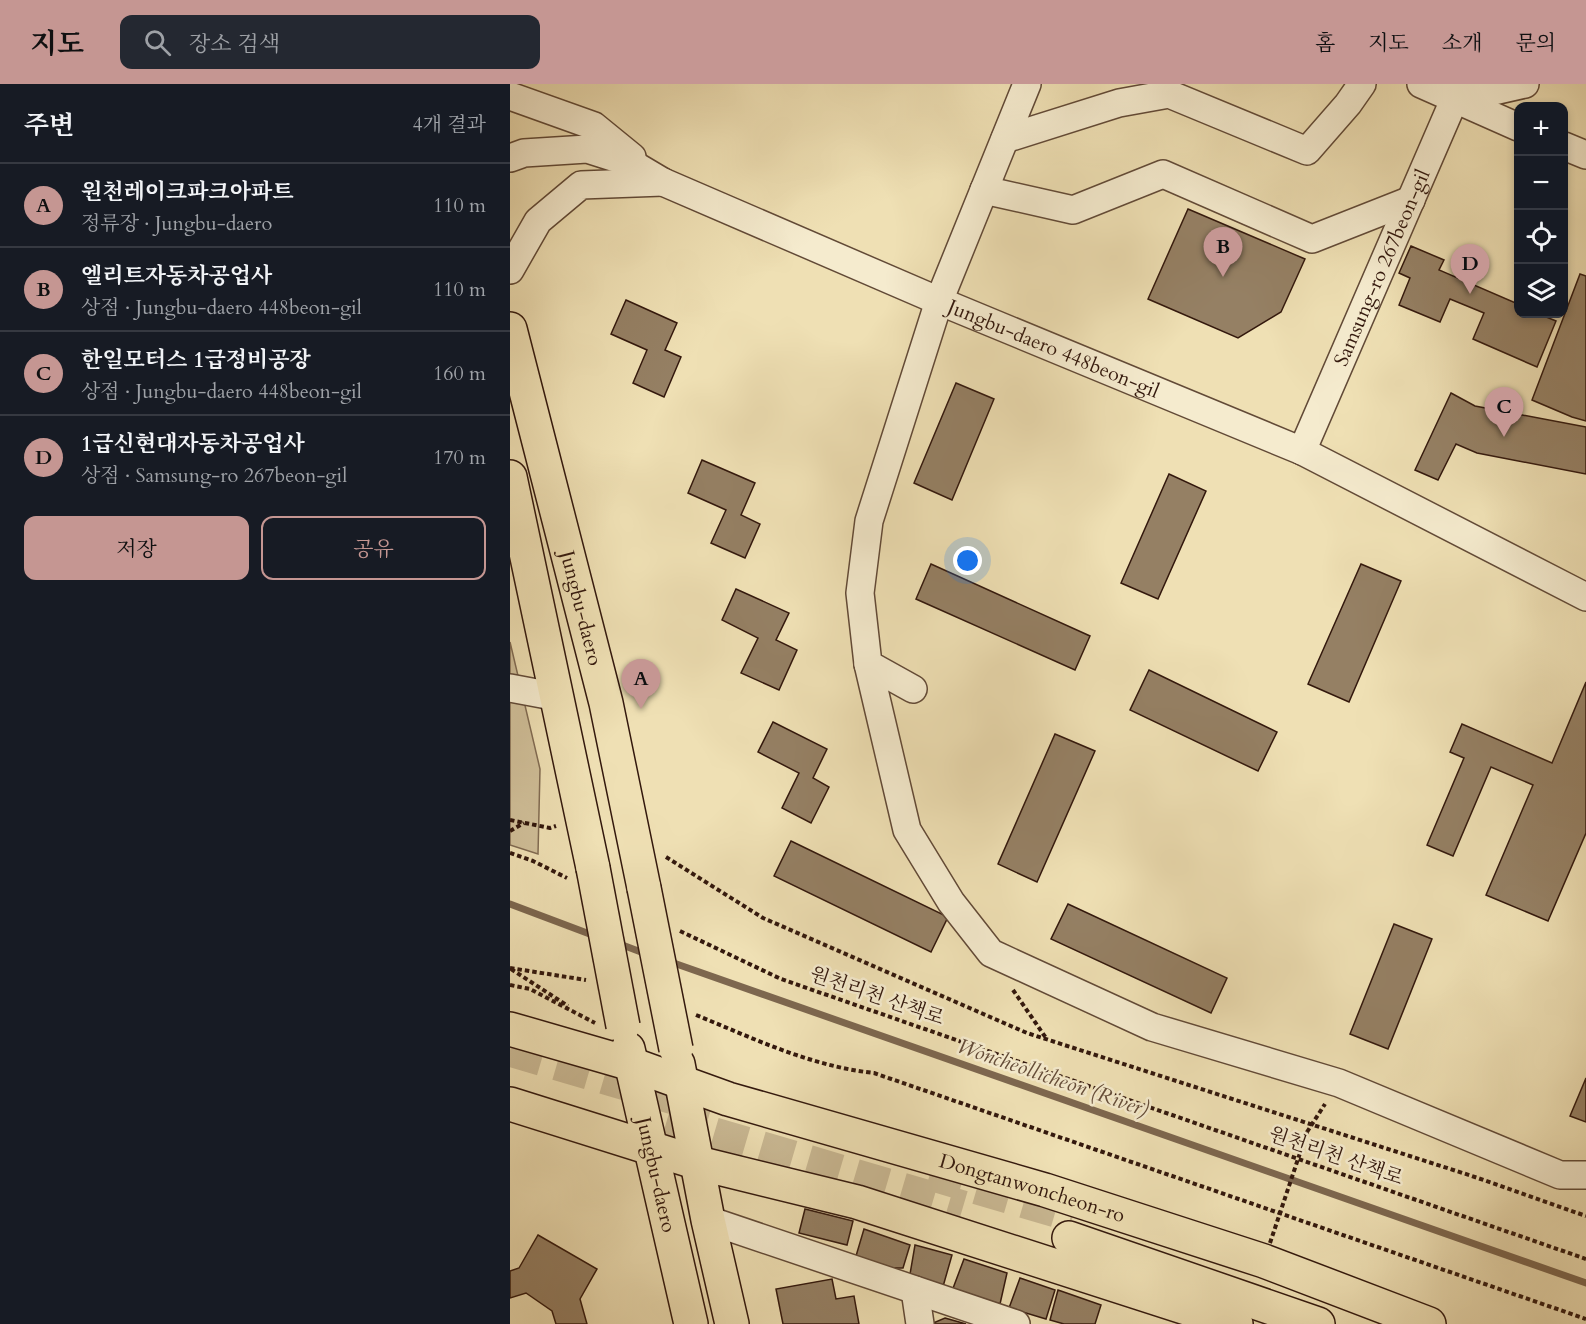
<!DOCTYPE html>
<html lang="ko">
<head>
<meta charset="utf-8">
<style>
	:root { --surface:#171b24; --page:#242831; --text:#f1f3f6; --muted:#9ea1a6; --line:#363941; --accent:#c59692 }
	body { margin:0; font-family:Cardo,"Noto Serif KR",serif; background:var(--page); color:var(--text) }
	.controls { position:absolute; right:18px; top:18px; display:grid; overflow:hidden; border-radius:12px; box-shadow:0 3px 9px #0003 }
	.controls button { width:54px; height:54px; display:grid; place-items:center; padding:0; border:0; border-bottom:2px solid var(--line); background:var(--surface); color:var(--text); font:30px sans-serif }
	.you { position:absolute; left:458px; top:477px; width:21px; height:21px; margin:-15px; border:4px solid #fff; border-radius:50%; background:#1a73e8; box-shadow:0 0 0 9px #1a73e833 }
	.badge { display:grid; place-items:center; width:39px; height:39px; border-radius:50%; background:var(--accent); color:#111; font-size:20px; font-weight:700 }
	.pin { position:absolute; translate:-50% -50px; filter:drop-shadow(0 2px 3px #0008) }
	.pin::after { content:''; position:absolute; top:32px; width:21px; height:18px; background:inherit; clip-path:polygon(0 0,100% 0,50% 100%) }
	.list { margin:0; padding:0; list-style:none }
	h2 { display:flex; justify-content:space-between; align-items:center; height:78px; margin:0; padding:0 24px; font-size:26px }
	h2 small { font-size:20px; font-weight:400; color:var(--muted) }
	.list li { display:grid; grid-template-columns:39px 1fr auto; gap:18px; align-items:center; box-sizing:border-box; height:84px; padding:0 24px; border-top:2px solid var(--line) }
	.list b { display:block; font-size:22px; white-space:nowrap }
	.list p { margin:0; font-size:20px; white-space:nowrap; color:var(--muted) }
	.list em { font-size:20px; font-style:normal; color:var(--muted) }
	.actions { display:flex; gap:12px; padding:18px 24px }
	.actions a { flex:1; padding:14px 0; border:2px solid var(--accent); border-radius:12px; text-align:center; font-size:21px; color:var(--accent) }
	.actions .main { background:var(--accent); color:#111 }
	.icon { flex:none; width:33px; height:33px; fill:none; stroke:currentColor; stroke-width:2; stroke-linecap:round; stroke-linejoin:round }
	.map { position:relative; flex:none; width:1076px; height:1240px; overflow:hidden }
	header { display:flex; align-items:center; gap:36px; box-sizing:border-box; height:84px; padding:0 30px; background:var(--accent); color:#111 }
	header strong { font-size:28px }
	nav { display:flex; gap:33px; margin-inline-start:auto; font-size:21px }
	.search { width:420px; height:54px; background:var(--page); display:flex; align-items:center; gap:15px; box-sizing:border-box; padding:0 21px; border-radius:12px; color:var(--muted); font-size:22px }
	main { display:flex }
	aside { flex:1; background:var(--surface) }
	.map>svg:first-child { display:block }
	.green { fill:#cfbe98; stroke:#816b52; stroke-width:1.5 }
	.lines { fill:none; stroke-linecap:round; stroke-linejoin:round }
	.stream { stroke:#7d674f; stroke-width:7 }
	.building { fill:#958064; stroke:#33180d; stroke-width:1.5 }
	.major-tunnel { stroke:#c9b893; stroke-width:33; stroke-dasharray:33 16; stroke-linecap:butt }
	.minor-casing { stroke:#624a37; stroke-width:30 }
	.major-casing { stroke:#33180d; stroke-width:36 }
	.path { stroke:#33180d; stroke-width:4; stroke-dasharray:4.5 3; stroke-linecap:butt }
	.minor { stroke:#f5ebce; stroke-width:27 }
	.major { stroke:#efe0b4; stroke-width:33 }
	.major-bridge-casing { stroke:#33180d; stroke-width:36; stroke-linecap:butt }
	.path-bridge { stroke:#33180d; stroke-width:4; stroke-dasharray:4.5 3; stroke-linecap:butt }
	.major-bridge { stroke:#efe0b4; stroke-width:33 }
	.labels { text-anchor:middle; dominant-baseline:central; stroke-width:5; stroke-linejoin:round; paint-order:stroke }
	.street-label { font-size:20px; fill:#33180d; stroke:#f5ebce }
	.water-label { font-size:21px; font-style:italic; fill:#654d39; stroke:#f5ebce }
</style>
</head>
<body>
<header>
<strong>지도</strong>
<div class="search"><svg class="icon" aria-label="search" viewBox="0 0 24 24"><circle cx="10" cy="10" r="6"/><path d="M15 15l6 6"/></svg>장소 검색</div>
<nav><a>홈</a><a>지도</a><a>소개</a><a>문의</a></nav>
</header>
<main>
<aside>
<h2>주변<small>4개 결과</small></h2>
<ul class="list">
<li><span class="badge">A</span><div><b>원천레이크파크아파트</b><p>정류장 · Jungbu-daero</p></div><em>110 m</em></li>
<li><span class="badge">B</span><div><b>엘리트자동차공업사</b><p>상점 · Jungbu-daero 448beon-gil</p></div><em>110 m</em></li>
<li><span class="badge">C</span><div><b>한일모터스 1급정비공장</b><p>상점 · Jungbu-daero 448beon-gil</p></div><em>160 m</em></li>
<li><span class="badge">D</span><div><b>1급신현대자동차공업사</b><p>상점 · Samsung-ro 267beon-gil</p></div><em>170 m</em></li>
</ul>
<div class="actions"><a class="main">저장</a><a>공유</a></div>
</aside>
<div class="map">
<svg width="1076" height="1240" viewBox="0 0 1076 1240">
	<rect width="100%" height="100%" fill="#efe0b4"/>
	<filter id="stains"><feTurbulence type="fractalNoise" baseFrequency=".00333" numOctaves="4"/><feColorMatrix values="0 0 0 0 .2 0 0 0 0 .09 0 0 0 0 .02 0 0 0 .5 -.17"/></filter>
	<radialGradient id="worn" r=".72"><stop offset=".6" stop-color="#630" stop-opacity="0"/><stop offset="1" stop-color="#630" stop-opacity=".3"/></radialGradient>
	<path class="green" d="M0,558L30,685L28,770L0,761Z"/>
	<g class="lines">
		<g class="stream">
			<path d="M0,820L85,852"/>
			<path d="M107,859L139,871"/>
			<path d="M158,877L1076,1199"/>
		</g>
	</g>
	<g class="building">
		<path d="M678,125L795,175L771,228L728,254L638,215Z"/>
		<path d="M901,162L934,176L929,186L1008,220V230H1029L1046,237L1027,283L963,255L974,229L940,215L930,238L889,221L900,194L889,189Z"/>
		<path d="M1070,190L1076,192V337L1062,333L1022,316Z"/>
		<path d="M116,216L167,239L155,266L171,273L154,313L123,299L137,266L101,250Z"/>
		<path d="M446,299L484,315L442,416L404,399Z"/>
		<path d="M941,309L965,322L1076,343V390L967,369L946,360L928,396L905,386Z"/>
		<path d="M192,376L245,399L231,431L250,440L235,474L201,459L216,426L178,409Z"/>
		<path d="M659,390L696,407L648,515L611,499Z"/>
		<path d="M421,480L580,552L565,586L406,515Z"/>
		<path d="M851,480L891,497L839,618L798,600Z"/>
		<path d="M226,505L279,529L266,556L287,566L269,606L231,589L248,554L212,536Z"/>
		<path d="M639,586L767,648L748,687L620,626Z"/>
		<path d="M1076,598V749L1038,837L976,811L1023,701L981,683L943,772L917,761L954,674L940,668L952,640L1042,679Z"/>
		<path d="M263,638L317,665L303,694L319,703L301,739L272,724L289,689L248,668Z"/>
		<path d="M545,650L585,667L527,798L488,780Z"/>
		<path d="M281,757L438,833L421,868L264,792Z"/>
		<path d="M558,820L717,894L701,929L541,855Z"/>
		<path d="M884,840L922,855L878,965L840,950Z"/>
		<path d="M1076,994V1038L1060,1032Z"/>
		<path d="M295,1125L343,1137L337,1161L289,1149Z"/>
		<path d="M354,1145L400,1161L393,1184H385L379,1192L354,1183L352,1174L346,1172Z"/>
		<path d="M28,1151L87,1185L70,1215L77,1240H46L42,1227L16,1209L0,1214V1187L9,1184Z"/>
		<path d="M405,1161L442,1171L432,1206L399,1196Z"/>
		<path d="M454,1175L497,1189L490,1220L442,1207Z"/>
		<path d="M510,1194L545,1206L536,1235L499,1224Z"/>
		<path d="M322,1195L326,1215L344,1212L349,1240H273L266,1205Z"/>
		<path d="M548,1206L591,1221L585,1240H554L540,1236Z"/>
		<path d="M435,1234L456,1240H421Z"/>
	</g>
	<g class="lines">
		<g class="major-tunnel">
			<path d="M0,966L201,1025"/>
			<path d="M157,1036L453,1123"/>
			<path d="M420,1090L563,1132"/>
		</g>
		<g class="minor-casing">
			<g id="minor">
				<path d="M911,0L1008,43"/>
				<path d="M0,12L84,42L122,73"/>
				<path d="M944,16L1015,0"/>
				<path d="M495,55L609,19L659,10L797,67L838,20L852,0"/>
				<path d="M1054,62L1076,71"/>
				<path id="s1" d="M0,74L14,69L77,65L121,79L153,98L429,217L792,367L1076,513"/>
				<path d="M474,106L563,126L653,90L802,155L901,116"/>
				<path d="M0,186L28,137L71,101L153,98"/>
				<path id="s2" d="M792,367L951,0"/>
				<path d="M358,580L397,746L441,818L481,869L642,943L829,999L1050,1091H1076"/>
				<path d="M0,604L48,613"/>
				<path d="M403,605L358,580L350,509L359,437L429,217L517,0"/>
				<path d="M198,1136L506,1240"/>
				<path d="M405,1206L410,1240"/>
			</g>
		</g>
		<g class="major-casing">
			<g id="major">
				<path id="s3" d="M0,245L96,619L134,804"/>
				<path d="M0,393L83,784"/>
				<path id="s4" d="M0,945L121,980L218,1015L535,1106L754,1177L919,1240"/>
				<path id="s5" d="M118,965L181,1240"/>
				<path d="M168,980L198,1136L222,1240"/>
				<path d="M0,1020L188,1079L347,1118L726,1240"/>
				<path d="M559,1154L808,1240"/>
			</g>
		</g>
		<g class="path">
			<path d="M0,736L40,744L46,742"/>
			<path d="M0,747L14,739"/>
			<path d="M0,769L23,777L57,794"/>
			<path d="M156,773L253,834L517,949L962,1092L1076,1132"/>
			<path d="M170,847L271,895L1076,1175"/>
			<path d="M0,884L76,896"/>
			<path d="M1,885L58,922"/>
			<path d="M0,901L20,905L85,939"/>
			<path d="M503,906L536,954"/>
			<path d="M186,931C245,955 300,982 364,989L1076,1235"/>
			<path d="M797,1048L815,1020"/>
		</g>
		<use href="#minor" class="minor"/>
		<use href="#major" class="major"/>
		<g class="major-bridge-casing">
			<g id="major-bridge">
				<path d="M83,784L113,942"/>
				<path d="M134,804L166,965"/>
			</g>
		</g>
		<path class="path-bridge" d="M760,1159L797,1048"/>
		<use href="#major-bridge" class="major-bridge"/>
	</g>
	<g class="labels">
		<g class="street-label">
			<text stroke="none"><textPath href="#s2" startOffset="200">Samsung-ro 267beon-gil</textPath></text>
			<text stroke="none"><textPath href="#s1" startOffset="586">Jungbu-daero 448beon-gil</textPath></text>
			<text stroke="none"><textPath href="#s3" startOffset="288">Jungbu-daero</textPath></text>
			<text transform="translate(367 912) rotate(19)">원천리천 산책로</text>
			<text transform="translate(826 1072) rotate(19)">원천리천 산책로</text>
			<text stroke="none"><textPath href="#s5" startOffset="129">Jungbu-daero</textPath></text>
			<text stroke="none"><textPath href="#s4" startOffset="546">Dongtanwoncheon-ro</textPath></text>
		</g>
		<g class="water-label">
			<text transform="translate(543 994) rotate(19)">Woncheollicheon (River)</text>
		</g>
	</g>
	<rect width="100%" height="100%" filter="url(#stains)"/>
	<rect width="100%" height="100%" fill="url(#worn)"/>
</svg>
<div class="controls">
<button>+</button>
<button>−</button>
<button><svg class="icon" aria-label="locate" viewBox="0 0 24 24"><circle cx="12" cy="12" r="6"/><path d="M12 2v4M12 18v4M2 12h4M18 12h4"/></svg></button>
<button><svg class="icon" aria-label="layers" viewBox="0 0 24 24"><path d="M12 4l9 5-9 5-9-5zM3 14l9 5 9-5"/></svg></button>
</div>
<div class="you"></div>
<div class="pin badge" style="left:131px;top:625px">A</div>
<div class="pin badge" style="left:713px;top:193px">B</div>
<div class="pin badge" style="left:994px;top:353px">C</div>
<div class="pin badge" style="left:960px;top:210px">D</div>
</div>
</main>
</body>
</html>
